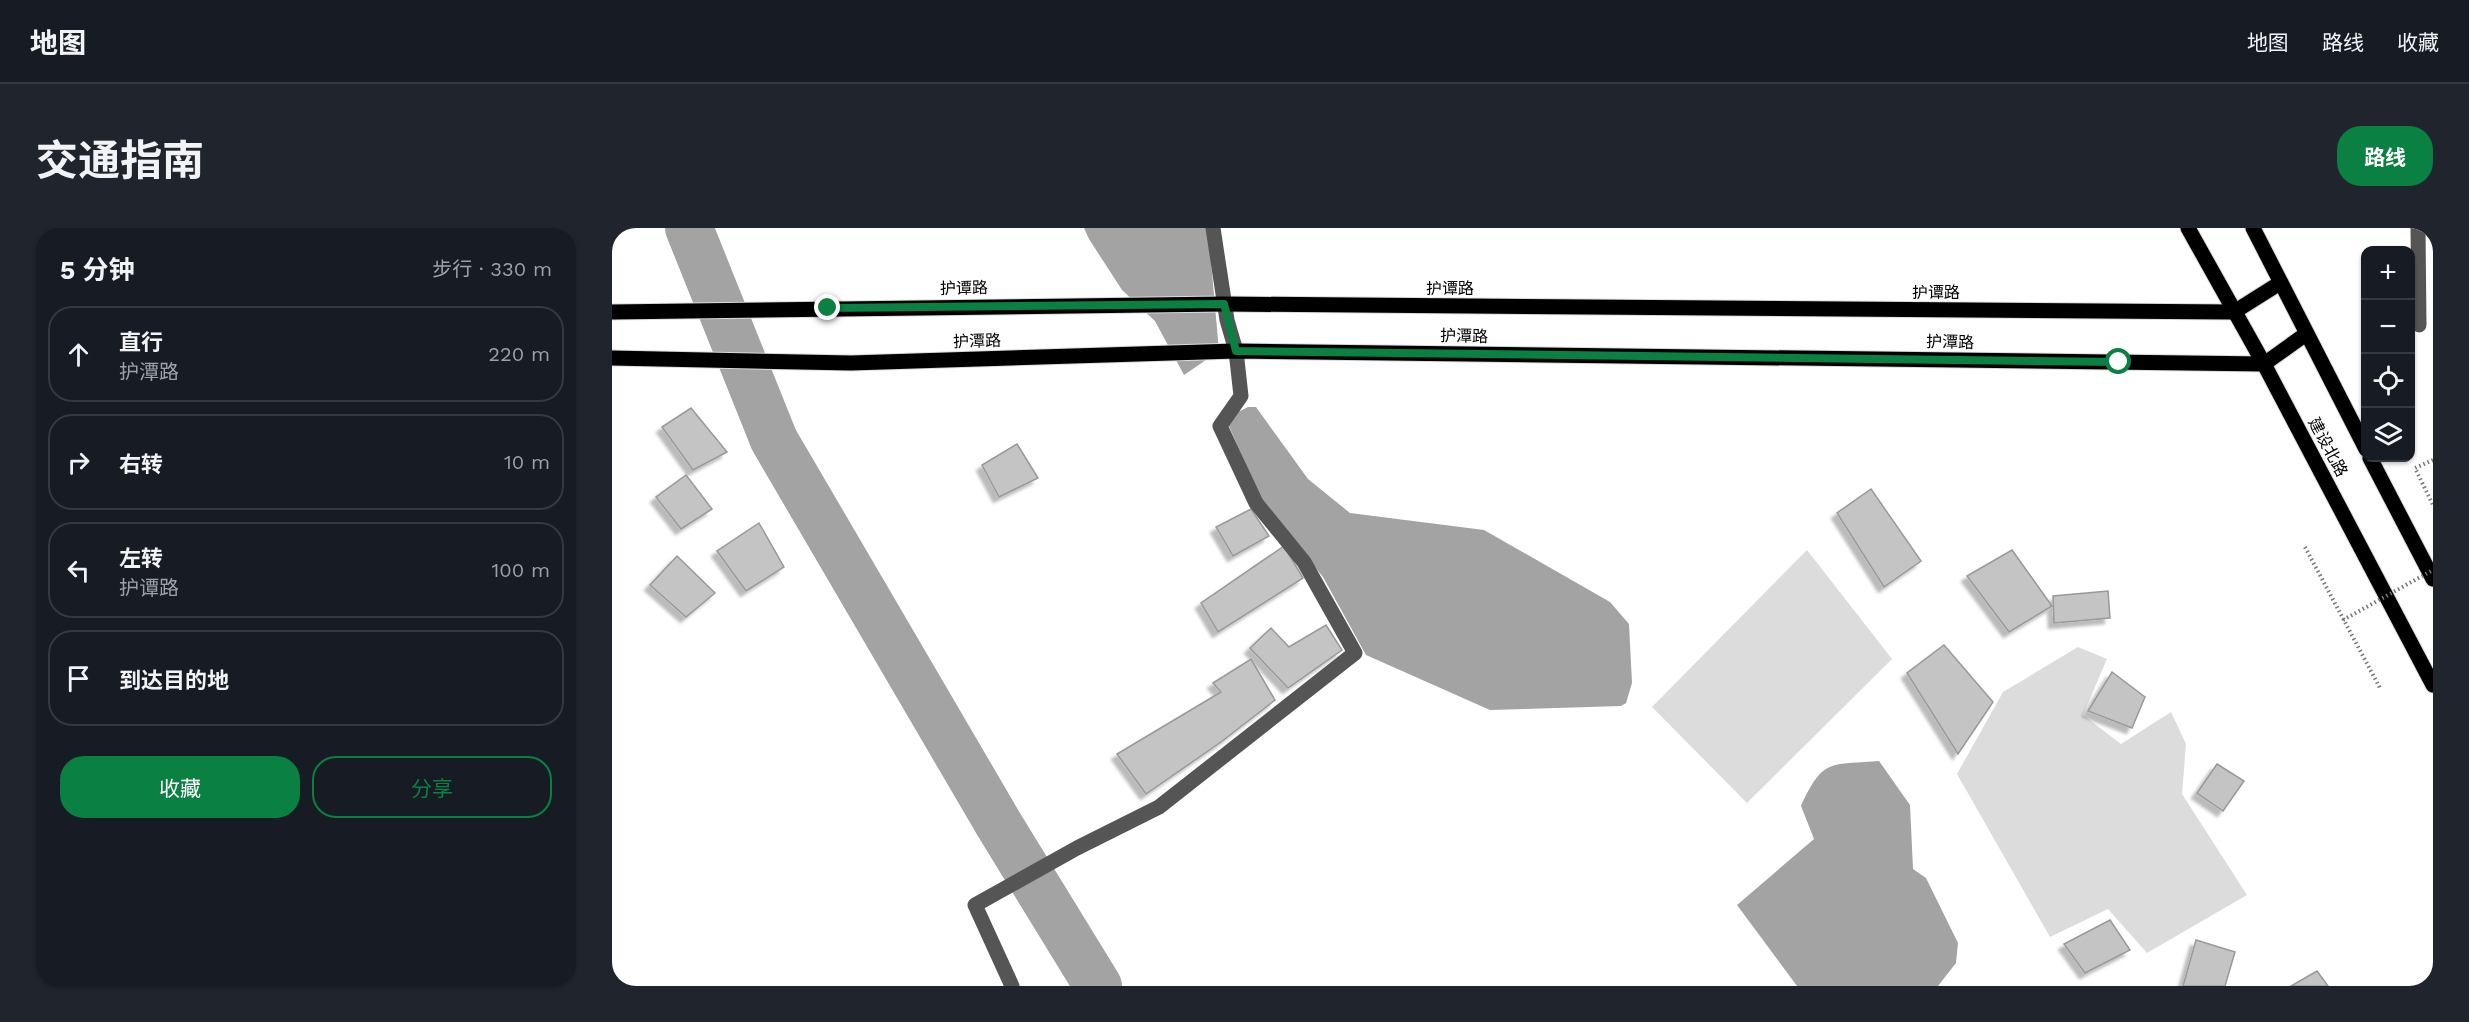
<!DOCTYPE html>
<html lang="zh">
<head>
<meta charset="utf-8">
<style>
	:root { --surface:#171b24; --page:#20242c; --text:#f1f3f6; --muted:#9ea1a6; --line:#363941; --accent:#0b8043 }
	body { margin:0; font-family:"Work Sans","Noto Sans SC",sans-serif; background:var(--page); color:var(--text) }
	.controls { position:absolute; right:18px; top:18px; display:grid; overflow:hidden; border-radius:12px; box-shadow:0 2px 4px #0004 }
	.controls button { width:54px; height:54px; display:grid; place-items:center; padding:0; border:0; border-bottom:2px solid var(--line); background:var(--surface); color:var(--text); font:30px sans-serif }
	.stop { position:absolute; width:18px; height:18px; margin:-14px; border:4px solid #0b8043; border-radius:50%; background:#fff }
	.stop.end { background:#0b8043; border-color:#fff; box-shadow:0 2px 6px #0008 }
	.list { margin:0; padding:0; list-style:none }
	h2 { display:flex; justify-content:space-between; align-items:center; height:78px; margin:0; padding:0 24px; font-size:26px }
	h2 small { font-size:20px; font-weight:400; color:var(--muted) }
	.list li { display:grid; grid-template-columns:39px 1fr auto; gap:18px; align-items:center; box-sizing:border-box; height:96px; margin:0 12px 12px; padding:0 12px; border:2px solid var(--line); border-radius:24px }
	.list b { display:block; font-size:22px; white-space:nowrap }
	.list p { margin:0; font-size:20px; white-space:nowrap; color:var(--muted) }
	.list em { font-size:20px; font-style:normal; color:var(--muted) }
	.actions { display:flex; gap:12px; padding:18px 24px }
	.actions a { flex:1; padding:14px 0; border:2px solid var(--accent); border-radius:24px; text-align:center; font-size:21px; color:var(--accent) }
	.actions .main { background:var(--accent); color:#fff }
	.icon { flex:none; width:33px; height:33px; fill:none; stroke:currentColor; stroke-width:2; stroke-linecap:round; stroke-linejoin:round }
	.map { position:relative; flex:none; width:1821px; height:758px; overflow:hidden; border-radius:24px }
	header { display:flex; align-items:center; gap:36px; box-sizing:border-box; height:84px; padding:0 30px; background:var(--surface); border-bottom:2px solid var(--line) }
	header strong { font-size:28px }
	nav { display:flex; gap:33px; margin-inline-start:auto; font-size:21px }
	.intro { display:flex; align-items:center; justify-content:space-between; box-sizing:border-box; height:144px; padding:0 36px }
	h1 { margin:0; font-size:42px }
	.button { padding:15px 27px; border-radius:24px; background:var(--accent); color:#fff; font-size:21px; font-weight:700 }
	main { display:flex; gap:36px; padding:0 36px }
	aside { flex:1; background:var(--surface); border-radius:24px; box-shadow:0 2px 4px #0004 }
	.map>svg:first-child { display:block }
	.green { fill:#dcdcdc }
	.water { fill:#a3a3a3 }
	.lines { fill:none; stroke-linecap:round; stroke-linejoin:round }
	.river { stroke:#a3a3a3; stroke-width:48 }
	.building { fill:#c4c4c4; stroke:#999; stroke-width:1.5; filter:url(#shadow) }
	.major-casing { stroke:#dbdbdb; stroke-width:17 }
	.path { stroke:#777; stroke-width:4; stroke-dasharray:1.5 3; stroke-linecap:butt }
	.minor { stroke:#555; stroke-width:15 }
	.major { stroke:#000; stroke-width:15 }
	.path-bridge { stroke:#777; stroke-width:4; stroke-dasharray:1.5 3; stroke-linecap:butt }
	.route { stroke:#0b8043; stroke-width:8 }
	.labels { text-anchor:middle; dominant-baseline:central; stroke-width:5; stroke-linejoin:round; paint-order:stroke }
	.street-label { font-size:16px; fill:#000; stroke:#fff }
</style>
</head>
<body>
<header>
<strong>地图</strong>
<nav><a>地图</a><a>路线</a><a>收藏</a></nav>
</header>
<div class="intro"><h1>交通指南</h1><a class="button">路线</a></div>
<main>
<aside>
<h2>5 分钟<small>步行 · 330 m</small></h2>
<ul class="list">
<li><svg class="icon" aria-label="ahead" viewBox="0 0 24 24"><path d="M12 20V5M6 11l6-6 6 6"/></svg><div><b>直行</b><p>护潭路</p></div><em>220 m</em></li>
<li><svg class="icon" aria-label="right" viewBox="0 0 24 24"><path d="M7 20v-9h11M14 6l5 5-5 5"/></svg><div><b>右转</b></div><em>10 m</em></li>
<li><svg class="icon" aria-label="left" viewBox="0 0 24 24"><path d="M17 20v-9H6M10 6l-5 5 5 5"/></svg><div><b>左转</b><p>护谭路</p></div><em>100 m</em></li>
<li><svg class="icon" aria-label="arrive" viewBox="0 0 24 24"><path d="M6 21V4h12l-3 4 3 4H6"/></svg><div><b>到达目的地</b></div></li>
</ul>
<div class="actions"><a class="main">收藏</a><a>分享</a></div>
</aside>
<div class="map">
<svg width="1821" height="758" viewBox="0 0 1821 758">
	<defs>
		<filter id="shadow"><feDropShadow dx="-5.5" dy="5.5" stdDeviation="1.5" flood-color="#0004"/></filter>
	</defs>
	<rect width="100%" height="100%" fill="#fff"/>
	<g class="green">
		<path d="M1195,322L1280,431L1135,575L1040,479Z"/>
		<path d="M1466,419L1495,431L1471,487L1509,516L1559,484L1574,516L1570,566L1635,667L1535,725L1496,681L1438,709L1345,546L1391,464Z"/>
	</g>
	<g class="water">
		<path d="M472,0H596L607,123L572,147L543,93L510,62L477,11Z"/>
		<path d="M636,179H644L696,251L738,285L872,302L998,374L1017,396L1020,455L1014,475L1009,478L878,482L754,427L711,349L651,275L616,196L626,184Z"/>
		<path d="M1267,533L1298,577L1301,641L1314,650L1346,715L1344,735L1326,758H1185L1125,677L1202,611L1189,578C1211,530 1218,537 1267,533Z"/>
	</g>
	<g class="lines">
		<path class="river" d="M77,0L162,212L386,595L486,758"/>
	</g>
	<g class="building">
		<path d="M79,180L115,224L81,242L50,199Z"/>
		<path d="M405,216L426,250L387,269L370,237Z"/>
		<path d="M74,247L100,281L69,301L44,269Z"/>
		<path d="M1259,261L1309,333L1272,359L1225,285Z"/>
		<path d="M639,281L657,308L621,328L604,299Z"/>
		<path d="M147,295L172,339L134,363L105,323Z"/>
		<path d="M672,318L691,350L606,404L589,375Z"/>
		<path d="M1400,322L1440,378L1397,404L1355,348Z"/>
		<path d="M65,328L103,365L74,389L38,357Z"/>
		<path d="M1496,363L1498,390L1442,395L1441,368Z"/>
		<path d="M714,397L730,422L676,460L638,420L659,400L677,419Z"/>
		<path d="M1332,417L1381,474L1346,526L1295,445Z"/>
		<path d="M639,431L663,472L609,514L534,566L505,526L609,464L601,455Z"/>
		<path d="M1500,444L1533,469L1520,500L1476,483Z"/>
		<path d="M1605,536L1632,553L1611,583L1585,565Z"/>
		<path d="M1498,692L1518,722L1473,745L1452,716Z"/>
		<path d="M1584,712L1623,724L1613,758H1571Z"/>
		<path d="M1705,743L1716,758H1679Z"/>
	</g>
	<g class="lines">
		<g class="major-casing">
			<g id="major">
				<path d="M1576,0L1652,136L1821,457"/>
				<path d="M1641,0L1754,221"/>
				<path d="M0,84L612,76L1622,84L1668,55"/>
				<path d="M0,130L239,135L624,123L1652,136L1694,106"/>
				<path d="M1758,230L1821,351"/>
			</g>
		</g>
		<g class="path">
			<path d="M1821,232L1803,240L1821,277"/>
			<path d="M1693,319L1768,460"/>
		</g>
		<g class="minor">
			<path d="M1806,0L1807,97"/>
			<path d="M400,758L363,677L465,620L547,579L743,425L692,334L644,275L608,198L629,168L624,123L615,92L601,0"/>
		</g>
		<use href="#major" class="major"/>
		<path class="path-bridge" d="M1731,392L1821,342"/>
	</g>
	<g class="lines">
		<path class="route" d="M216,80L612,76L624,123L1507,134"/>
	</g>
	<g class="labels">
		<g class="street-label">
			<text transform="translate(352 60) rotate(-1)">护谭路</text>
			<text x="838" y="60">护谭路</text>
			<text x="1324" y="64">护谭路</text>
			<text transform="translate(852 108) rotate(1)">护潭路</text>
			<text transform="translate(365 113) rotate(-2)">护潭路</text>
			<text transform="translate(1338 114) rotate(1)">护潭路</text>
			<text transform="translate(1716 219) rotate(62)">建设北路</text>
		</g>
	</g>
</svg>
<div class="controls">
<button>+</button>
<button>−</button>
<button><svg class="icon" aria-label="locate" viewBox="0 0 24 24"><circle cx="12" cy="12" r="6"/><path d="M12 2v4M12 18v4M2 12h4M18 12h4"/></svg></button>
<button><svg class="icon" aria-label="layers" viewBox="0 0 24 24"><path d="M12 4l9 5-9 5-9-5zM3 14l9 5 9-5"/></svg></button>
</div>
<div class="stop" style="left:1507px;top:134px"></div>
<div class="stop end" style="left:216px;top:80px"></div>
</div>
</main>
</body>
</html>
